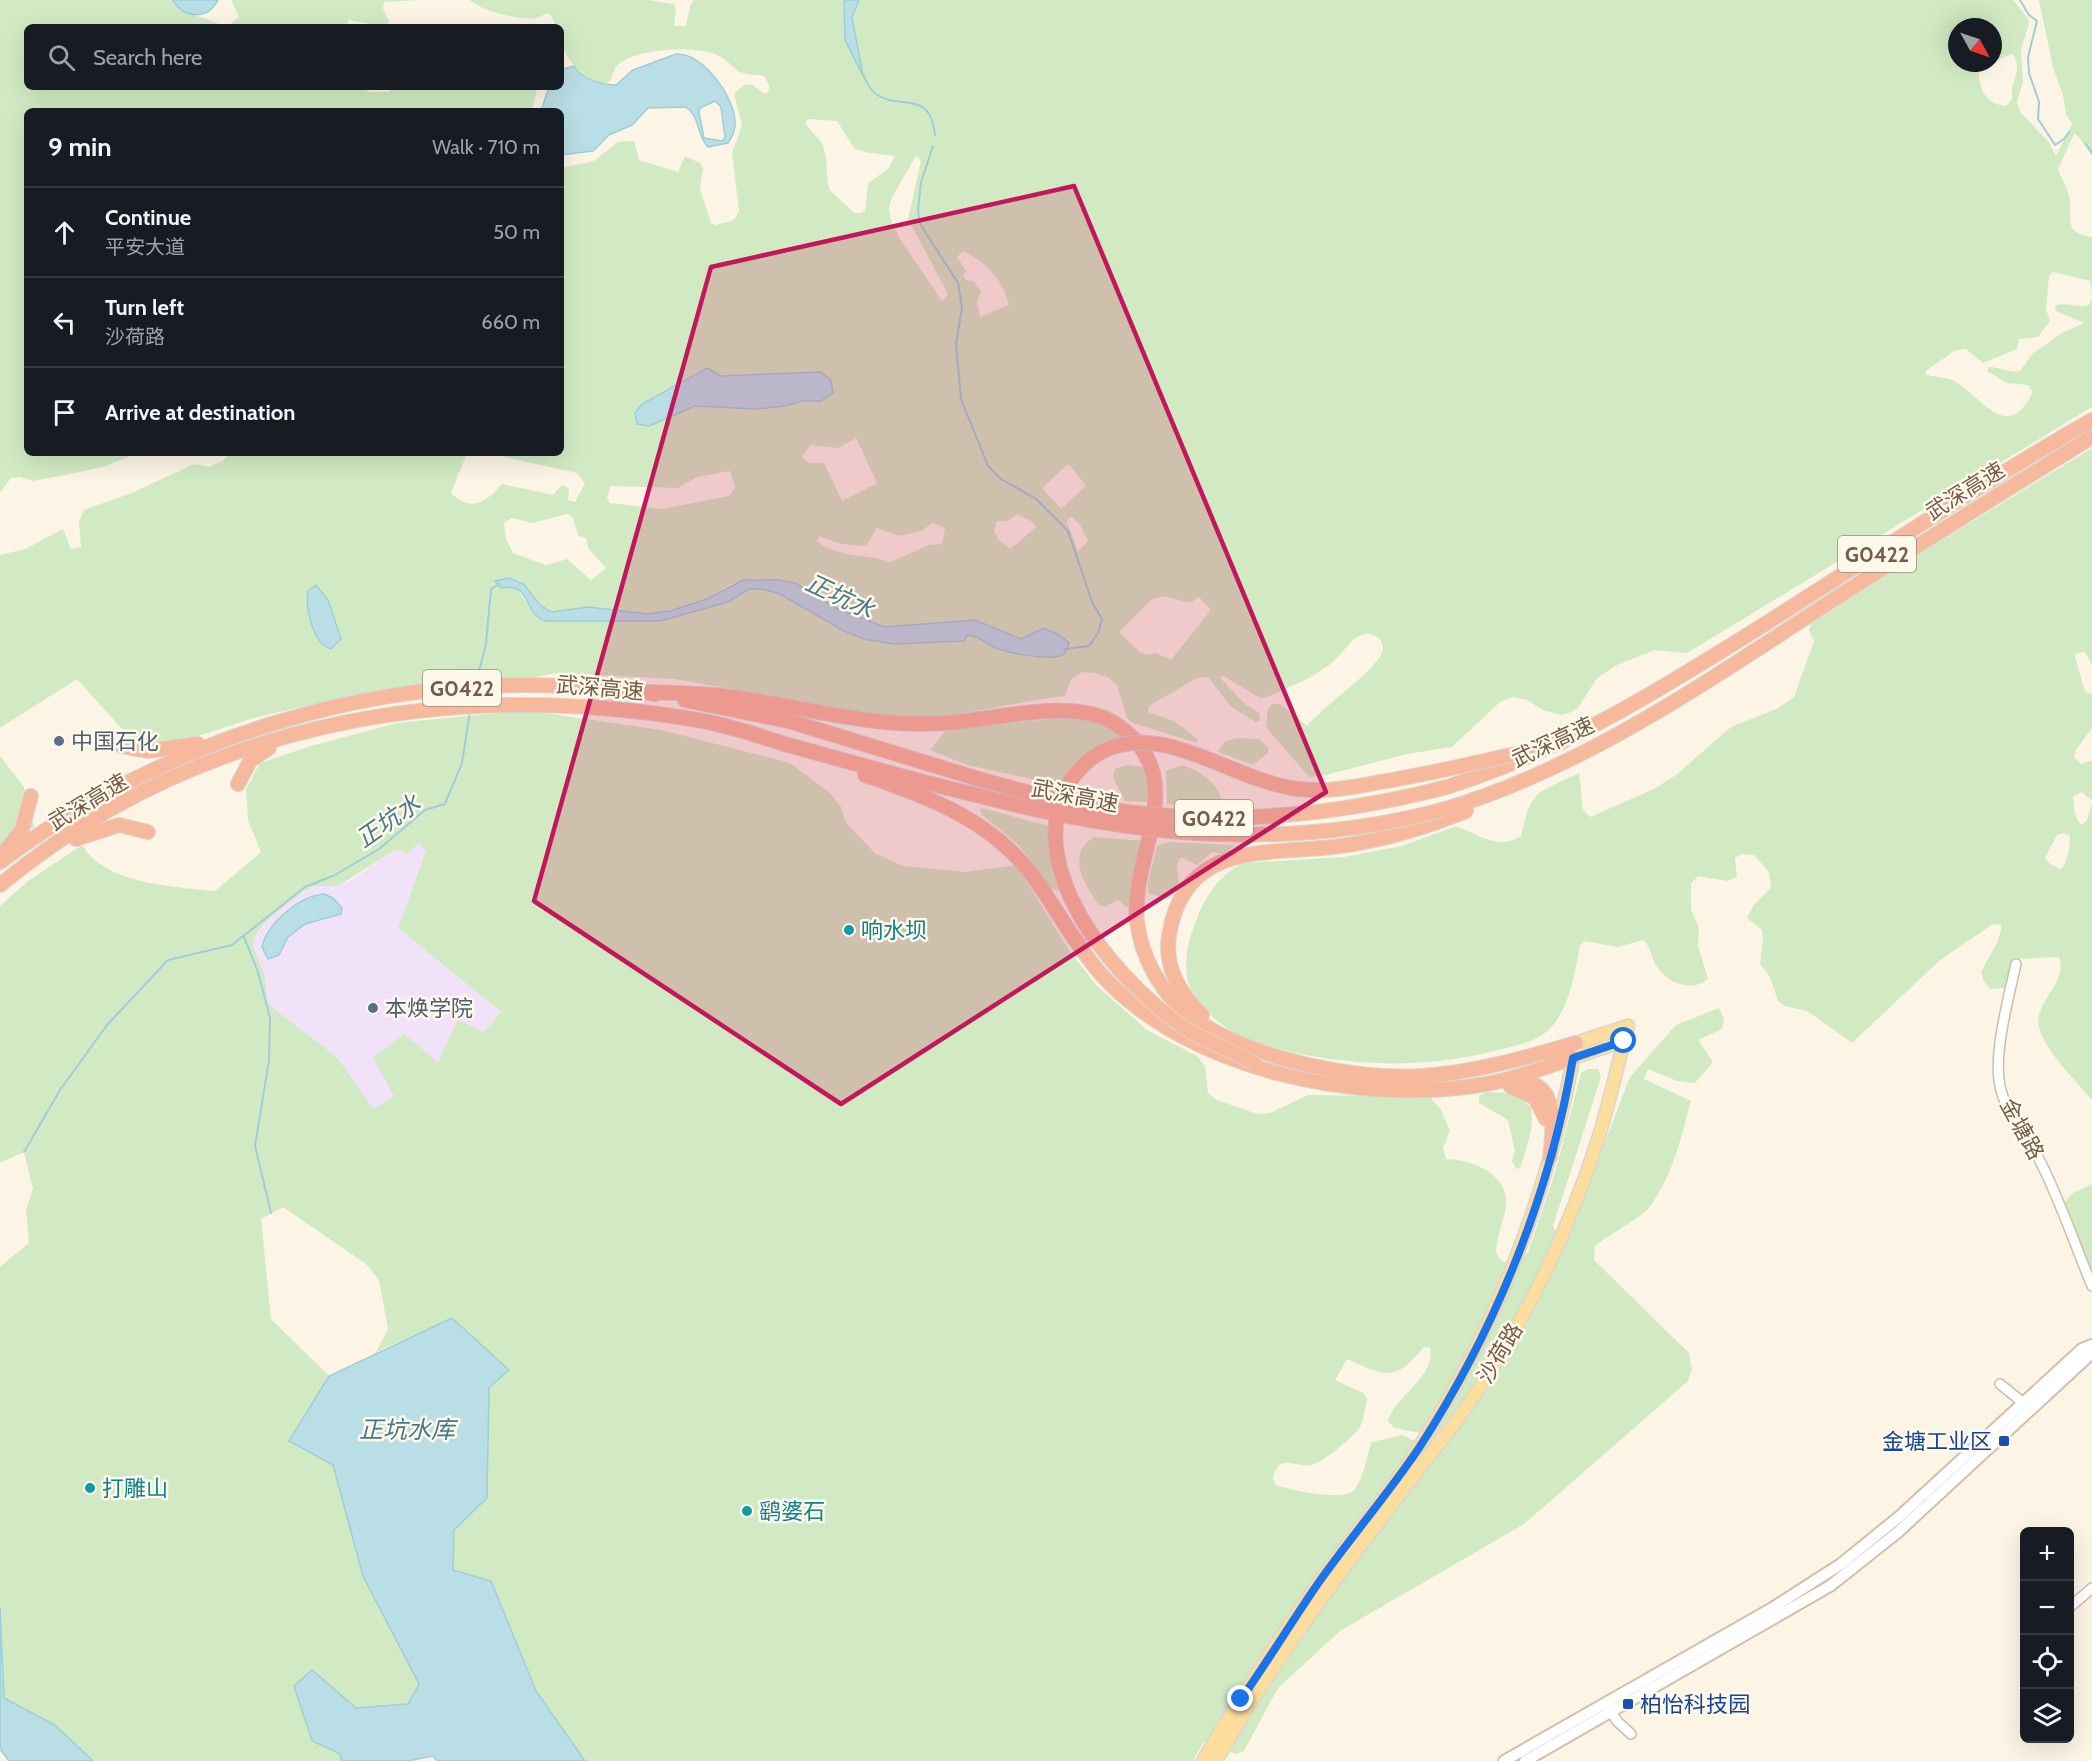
<!DOCTYPE html>
<html lang="en">
<head>
<meta charset="utf-8">
<style>
	:root { --surface:#171b24; --page:#242831; --text:#f1f3f6; --muted:#9ea1a6; --line:#363941 }
	body { margin:0; font-family:Cabin,"Noto Sans SC",sans-serif; background:var(--page); color:var(--text) }
	.controls { position:absolute; right:18px; bottom:18px; display:grid; overflow:hidden; border-radius:9px; box-shadow:0 6px 24px #0002 }
	.controls button { width:54px; height:54px; display:grid; place-items:center; padding:0; border:0; border-bottom:2px solid var(--line); background:var(--surface); color:var(--text); font:30px sans-serif }
	.compass { position:absolute; left:1948px; top:18px; width:54px; height:54px; border-radius:50%; background:var(--surface); box-shadow:0 6px 24px #0002; rotate:130deg }
	.stop { position:absolute; width:18px; height:18px; margin:-14px; border:4px solid #1a73e8; border-radius:50%; background:#fff }
	.stop.end { background:#1a73e8; border-color:#fff; box-shadow:0 2px 6px #0008 }
	.list { margin:0; padding:0; list-style:none }
	h2 { display:flex; justify-content:space-between; align-items:center; height:78px; margin:0; padding:0 24px; font-size:26px }
	h2 small { font-size:20px; font-weight:400; color:var(--muted) }
	.list li { display:grid; grid-template-columns:39px 1fr auto; gap:18px; align-items:center; box-sizing:border-box; height:90px; padding:0 24px; border-top:2px solid var(--line) }
	.list b { display:block; font-size:22px; white-space:nowrap }
	.list p { margin:0; font-size:20px; white-space:nowrap; color:var(--muted) }
	.list em { font-size:20px; font-style:normal; color:var(--muted) }
	.icon { flex:none; width:33px; height:33px; fill:none; stroke:currentColor; stroke-width:2; stroke-linecap:round; stroke-linejoin:round }
	.map { position:relative; flex:none; width:2092px; height:1761px; overflow:hidden }
	.search { position:absolute; background:var(--surface); box-shadow:0 6px 24px #0002; left:24px; top:24px; width:540px; height:66px; display:flex; align-items:center; gap:15px; box-sizing:border-box; padding:0 21px; border-radius:9px; color:var(--muted); font-size:22px }
	.panel { position:absolute; background:var(--surface); box-shadow:0 6px 24px #0002; left:24px; top:108px; width:540px; height:348px; border-radius:9px }
	.map>svg:first-child { display:block }
	.education { fill:#f2e2f9 }
	.green { fill:#d2eac4; fill-rule:evenodd }
	.water { fill:#badee6; stroke:#a0cdd8; stroke-width:1.5; fill-rule:evenodd }
	.lines { fill:none; stroke-linecap:round; stroke-linejoin:round }
	.stream { stroke:#a0cdd8; stroke-width:2 }
	.tertiary-casing { stroke:#cebdac; stroke-width:12 }
	.secondary-casing { stroke:#d3bfac; stroke-width:14 }
	.primary-casing { stroke:#dbd5d0; stroke-width:15 }
	.motorway-casing { stroke:#dbd5d0; stroke-width:16 }
	.tertiary { stroke:#fff; stroke-width:9 }
	.secondary { stroke:#fff; stroke-width:10 }
	.primary { stroke:#fbdd9e; stroke-width:12 }
	.motorway { stroke:#f7b99d; stroke-width:14 }
	.motorway-bridge-casing { stroke:#dbd5d0; stroke-width:16; stroke-linecap:butt }
	.motorway-bridge { stroke:#f7b99d; stroke-width:14 }
	.route { stroke:#1a73e8; stroke-width:8 }
	.marked { fill:#c2185b; fill-opacity:0.2; stroke:#c2185b; stroke-width:4.5; stroke-linejoin:round }
	.service-dot { fill:#5c6f8a; stroke:#fff9ec; stroke-width:2 }
	.culture-dot { fill:#0f9aa8; stroke:#fff9ec; stroke-width:2 }
	.transit-dot { fill:#1a4fb4; stroke:#fff9ec; stroke-width:2 }
	.labels { text-anchor:middle; dominant-baseline:central; stroke-width:5; stroke-linejoin:round; paint-order:stroke }
	.shield { fill:#fff9ec; stroke:#9f8b7b; stroke-width:1.5 }
	.shield-label { font-size:21px; font-weight:bold; fill:#765c4a }
	.street-label { font-size:22px; fill:#765c4a; stroke:#fff9ec }
	.service-label { font-size:22px; fill:#4e5e75; stroke:#fff9ec; text-anchor:start }
	.culture-label { font-size:22px; fill:#0d838f; stroke:#fff9ec; text-anchor:start }
	.transit-label { font-size:22px; fill:#164399; stroke:#fff9ec; text-anchor:end }
	.water-label { font-size:24px; font-style:italic; fill:#447a8a; stroke:#fff9ec }
</style>
</head>
<body>
<div class="map">
<svg width="2092" height="1761" viewBox="0 0 2092 1761">
	<rect width="100%" height="100%" fill="#fcf5e6"/>
	<path class="education" d="M419,843L426,849L398,928L501,1012L484,1032L458,1021L438,1062L403,1034L394,1096L372,1109L338,1058L268,1004L264,973L253,947L254,938L271,917L305,890L315,886L348,882L397,849Z"/>
	<g class="green">
		<path d="M0,0H173C183,17 208,16 224,27H27V87H361L369,92H389L392,87H538L531,111H27V453H137L106,466L80,472L33,481L20,477L11,478L0,493Z"/>
		<path d="M231,0H419L384,2L383,9L389,21L386,27L349,20L345,27H227L239,17Z"/>
		<path d="M470,0H648L674,4L676,9L674,26H686L690,6L694,0H844V29L859,60L852,17L859,0H2013L2028,18L2029,24L2021,49L2023,82L2017,101L2020,112L2048,141L2056,156L2072,124L2066,114L2063,95L2053,68L2039,0H2092V156L2078,136L2074,134L2058,169C2061,179 2069,190 2070,201C2071,221 2065,233 2092,237V295L2090,281L2053,272L2049,276L2046,309L2050,321L2038,337L2019,339L2017,349L1983,363L1966,349L1956,350L1927,370L1925,374C1935,378 1946,376 1956,382C1985,400 2007,443 2033,392L2028,385L2007,383L1987,371L1989,367C2000,367 2010,373 2020,371L2033,353L2062,333L2084,323L2056,311L2055,306C2067,301 2077,309 2089,305L2092,298V407L1687,653L1655,650L1617,665L1597,678L1578,708L1569,713L1561,715L1543,710L1527,700L1513,697L1500,702L1452,747L1407,754L1322,776L1309,777L1266,727L1268,709L1272,704H1280L1307,726C1323,706 1375,672 1382,652C1384,647 1382,643 1379,638L1367,633L1355,638L1331,664L1309,678L1267,697L1260,698L1222,675L1220,678L1245,704L1259,713L1260,720L1256,722L1231,707L1208,677L1197,678L1149,706L1148,712L1174,721L1198,739L1197,743L1133,723L1127,718L1117,685L1109,678L1095,673L1082,672L1071,679L1065,696C1005,703 954,720 893,719L675,679L557,673L526,679L397,688L301,707L254,718L164,747L148,758L77,679L0,728V555L25,549L63,529L71,549L81,547L79,522L84,510L134,492L194,464L209,467L224,460L230,453H467L451,493C471,512 486,503 502,484L553,495L562,485L569,488L568,500L575,502L585,483L577,473L487,453H561V168L594,161L618,142L634,141L639,160L678,172L685,156L700,163L703,168L700,189L711,223L716,225L734,220L739,211L732,153L742,125L734,94L745,84L753,85L764,94L768,92L770,87L764,76C756,74 744,76 737,70C729,64 725,58 715,54C694,46 631,48 616,67C614,71 612,76 611,80C592,95 569,61 562,46C560,40 561,33 561,27H557L550,14C544,13 543,16 537,18C522,21 480,11 470,0ZM1957,27H1993V62L2012,54C2024,68 2010,81 2012,99L2006,106C1983,104 1976,83 1980,63H1957ZM808,119L837,121L854,148L864,152L895,156L888,169L868,183L865,210L862,213H854L830,190C825,179 829,161 823,146C819,136 809,131 805,122ZM916,156L921,161L908,219L947,292V296L942,301L900,239L891,221L889,208L892,197ZM963,251C987,263 1002,278 1009,305L980,317L977,301L981,292L973,281L966,280L963,274L967,272L957,257ZM821,372V401H802L786,406H694L649,426L637,423L642,404L685,382L721,376ZM856,438L877,483L842,501L824,463H809L802,457L810,445L838,448ZM1067,465H1070L1086,486L1061,509L1042,488ZM730,471L735,487L729,496L662,509L610,503L607,497L611,486L678,488L697,477ZM567,514L572,517L579,536L586,538L588,548L606,568L591,580L567,559L546,565L513,553L506,539L504,523L512,518L533,523ZM1017,514L1031,521L1036,527L1010,549L999,540L994,531L997,521H1008ZM1072,517L1080,525L1088,541L1078,551L1067,522L1069,518ZM933,523L945,528L942,544L929,545L891,562C867,554 837,558 817,541L819,536L841,544L866,546L877,528L899,536L921,531ZM752,579L795,583L834,607L884,627L987,624L1013,637L1021,639L1035,633L1069,644L1065,652L1040,657L1005,650L992,646L975,635H967L954,642L894,644L864,639L844,631L780,594L763,589H749L728,602L660,621H545L532,611L517,588H501L519,580L527,587L539,604L551,612L589,607L647,614L670,611L707,599L731,584ZM1163,596L1190,603L1199,597L1211,610L1171,660L1156,653L1146,655L1140,652L1119,632L1151,600ZM328,600L341,639L336,646L327,649L321,643L310,618Z"/>
		<path d="M2092,448V666L2085,652L2076,653L2075,657L2085,691L2092,694V728L2076,750L2074,757L2081,764L2092,760V801L2082,792L2073,797C2074,806 2074,819 2082,825L2087,820L2092,802V1100C2077,1082 2044,1050 2039,1027C2034,1000 2068,984 2059,957L2018,959L2012,966L2005,988L1991,989L1984,982L1981,972L1998,941L2002,925L1993,924L1940,960L1852,1043L1807,1011L1785,1006L1778,1001L1770,977L1760,964L1763,940L1762,930L1747,918L1754,905L1771,888L1769,872L1754,855L1742,854L1735,858L1737,877L1728,881L1698,876L1691,884V909L1699,928L1698,946L1708,979C1691,993 1666,983 1656,965C1651,957 1650,945 1643,940L1618,947L1585,941L1580,946C1574,976 1569,1017 1541,1036C1529,1043 1511,1047 1498,1050C1419,1071 1328,1067 1250,1040C1232,1034 1207,1015 1196,999C1180,977 1186,945 1196,921C1205,897 1220,873 1244,863L1344,857L1402,846L1456,826C1478,834 1499,851 1521,836C1532,787 1537,794 1579,773L1583,810L1590,817L1654,789L1676,775L1731,727L1776,709L1794,697L1814,641L1809,630L1811,624L1888,573ZM2063,833L2070,836C2069,847 2069,860 2061,869L2050,864L2045,858L2057,835Z"/>
		<path d="M525,710L661,730L790,763L830,793L841,807L846,823L875,853L903,866L966,872L1017,865L1068,949L1097,986L1147,1030L1197,1056L1205,1066L1208,1093L1217,1100L1258,1114L1270,1113L1308,1095L1430,1097L1441,1110L1450,1131L1443,1148L1446,1159C1469,1159 1506,1172 1506,1201C1506,1219 1496,1235 1496,1252C1503,1269 1520,1266 1528,1252L1554,1176L1581,1073L1588,1069H1598L1601,1077L1553,1226L1557,1234L1577,1215L1630,1077L1676,1025L1719,1008L1724,1019L1722,1029L1698,1040L1713,1062L1695,1083L1677,1081L1648,1069L1644,1079L1691,1101C1681,1137 1672,1179 1648,1209C1642,1216 1606,1237 1595,1246L1594,1260L1689,1353L1692,1370L1687,1382L1524,1524L1340,1631L1278,1688L1244,1751L1236,1754L1204,1742L1193,1761H585L536,1691L491,1581L453,1570L454,1530L487,1498L489,1388L509,1370L452,1318L376,1352L388,1329L379,1280L366,1264L283,1207L261,1219L271,1319L329,1376L289,1441L333,1465L363,1576L419,1684L408,1704L356,1708L312,1670L294,1686L311,1740L339,1753L342,1761H93L55,1725L3,1698L0,1608V1267L29,1243L26,1210L33,1189L24,1152L0,1163V906L28,881L82,845C105,884 175,887 215,891L261,852L248,820L246,789L260,763L311,746L397,723ZM419,843L426,850L398,928L501,1012L484,1032L458,1020L438,1062L404,1034L373,1058L394,1096L373,1109L338,1058L268,1004L264,973L253,947L254,938L260,929L271,917L305,890L315,886H338L397,849L407,854ZM1424,1347L1430,1348C1437,1377 1391,1399 1388,1422L1395,1428L1420,1433L1415,1441L1402,1435L1372,1442C1366,1456 1364,1479 1354,1490C1343,1502 1290,1490 1276,1485L1273,1478C1278,1452 1296,1468 1311,1465C1321,1464 1355,1436 1360,1427C1364,1419 1365,1408 1367,1399L1363,1393L1335,1380L1347,1359C1386,1376 1394,1383 1424,1347Z"/>
		<path d="M1059,718C1082,719 1102,720 1120,737L1101,744L1079,759L1060,783L1055,784L967,765L930,750L946,730Z"/>
		<path d="M1236,738L1259,739L1269,748L1268,753L1253,765L1218,752L1224,742Z"/>
		<path d="M0,756L24,787L34,827L0,852Z"/>
		<path d="M1126,765L1144,767L1150,802L1125,801L1113,777L1115,769Z"/>
		<path d="M1182,765C1201,771 1221,785 1223,806L1167,804L1166,771Z"/>
		<path d="M982,808L1049,826L1052,857L1061,887L1059,890C1045,893 1035,868 1028,857C1017,841 997,828 982,815L980,810Z"/>
		<path d="M1094,837L1143,841L1133,876L1130,906L1126,907L1118,900L1105,907L1100,905C1094,901 1093,896 1089,890C1078,872 1072,850 1094,837Z"/>
		<path d="M1168,842L1235,845L1225,854L1212,852L1197,865L1181,857L1177,865L1179,883L1171,898L1167,899L1148,893V882L1157,846Z"/>
		<path d="M1486,1092L1514,1093L1531,1107C1535,1127 1526,1149 1520,1168L1516,1169L1512,1161L1515,1151L1508,1120L1479,1103V1096Z"/>
		<path d="M2092,1184V1273L2065,1202L2073,1193Z"/>
	</g>
	<g class="water">
		<path d="M173,0H218C208,20 184,19 173,0Z"/>
		<path d="M844,0H859L852,17L863,76L845,40Z"/>
		<path d="M676,54C702,52 734,96 735,121C736,128 732,137 728,143L708,147C696,135 701,118 686,107L648,108L632,125L609,135L593,151L561,155V111H541L549,87H561L563,69L574,66C582,80 600,84 616,85L633,70ZM715,101L721,107L725,138L722,141L704,138L699,112L700,108Z"/>
		<path d="M707,368L721,376L821,372L831,380L833,393L821,401H802L785,406L756,409L695,406L649,426L637,424L635,413L642,404Z"/>
		<path d="M509,578L524,584L539,604L551,612L589,607L647,614L670,611L707,599L743,580H777L795,583L834,607L884,627L975,620L1021,639L1044,628L1059,635L1069,643C1067,648 1067,653 1062,655C1049,661 1005,653 992,646C983,642 978,635 967,635L964,641L894,644L864,639L844,631L780,594L763,589H749L728,602L660,621H545C522,612 532,582 501,588L495,581Z"/>
		<path d="M316,585L328,600L341,639L331,649C313,644 305,607 308,591Z"/>
		<path d="M324,894L333,898L342,908L341,914L305,924L288,937L279,955L268,959L262,947C267,923 300,896 324,894Z"/>
		<path d="M452,1318L509,1370L489,1388L487,1498L454,1530L453,1570L491,1581L536,1691L585,1761H437L433,1756L408,1761H342L339,1753L312,1741L294,1686L312,1670L356,1708L408,1704L419,1684L363,1576L333,1465L289,1441L329,1376Z"/>
		<path d="M0,1608L4,1698L55,1725L93,1761H9L0,1749Z"/>
	</g>
	<g class="lines">
		<g class="stream">
			<path d="M2020,0L2029,15L2037,21L2028,57L2029,73L2039,102L2038,119L2055,145L2064,139L2069,132"/>
			<path d="M863,74C866,82 869,89 876,94C900,111 930,88 935,135"/>
			<path d="M2086,144L2092,153"/>
			<path d="M933,146L921,182L918,211L920,224L958,283L962,307L956,344L961,399L988,466L1001,479L1036,499L1068,531L1092,602L1102,619L1098,633L1089,646L1065,649"/>
			<path d="M476,683L486,644L491,589L499,584"/>
			<path d="M472,704L474,692"/>
			<path d="M244,937L258,972L270,1018L269,1060L255,1146L271,1213"/>
			<path d="M24,1152L60,1090L107,1025L168,960L232,945L305,887L335,875L379,849L425,810L445,804L462,763L470,712"/>
		</g>
		<g class="tertiary-casing">
			<g id="tertiary">
				<path d="M2016,964C2009,996 1993,1054 2000,1086C2005,1113 2029,1138 2041,1163C2061,1203 2075,1245 2092,1286"/>
				<path d="M2000,1384L2027,1406"/>
				<path d="M2070,1607L2092,1588"/>
				<path d="M1608,1707L1617,1721L1631,1734"/>
			</g>
		</g>
		<g class="secondary-casing">
			<g id="secondary">
				<path d="M1504,1761L1774,1607L1841,1564L1900,1516L2082,1349L2092,1345"/>
				<path d="M1525,1761L1830,1586L1898,1532L2092,1353"/>
			</g>
		</g>
		<g class="primary-casing">
			<g id="primary">
				<path d="M1573,1058L1624,1041"/>
				<path d="M1203,1761C1238,1700 1279,1639 1319,1582C1352,1536 1389,1494 1419,1447C1498,1325 1551,1186 1576,1043L1628,1026"/>
				<path d="M1216,1761C1268,1668 1334,1580 1399,1495C1425,1460 1454,1427 1478,1390C1529,1313 1571,1225 1599,1136C1610,1100 1618,1063 1628,1026"/>
			</g>
		</g>
		<g class="motorway-casing">
			<g id="motorway">
				<path d="M647,692C678,693 708,693 738,698C808,708 874,728 946,723C995,720 1076,696 1117,725C1194,778 1130,852 1137,921C1141,956 1160,992 1188,1014C1244,1058 1353,1080 1423,1076C1476,1072 1525,1058 1576,1043"/>
				<path d="M685,700L789,721L982,780"/>
				<path d="M121,746L147,751L198,744"/>
				<path d="M865,775C929,797 991,820 1033,876C1056,908 1074,943 1100,973C1187,1071 1361,1106 1486,1084C1516,1079 1545,1067 1573,1058"/>
				<path d="M238,784L250,761L269,748"/>
				<path d="M1447,787C1563,750 1655,693 1757,629C1868,559 1978,485 2092,420"/>
				<path d="M1442,810C1572,772 1687,695 1799,622C1896,559 1994,497 2092,437"/>
				<path d="M76,839L119,825L148,832"/>
				<path d="M4,852L22,830L31,796"/>
				<path d="M0,862C164,740 372,673 578,687C603,689 630,689 655,694"/>
				<path d="M0,885C198,722 450,678 698,720C728,725 759,736 788,745C854,763 919,782 985,797"/>
				<path d="M1202,1015C1180,995 1164,966 1169,935C1185,838 1269,856 1340,846C1385,840 1424,828 1466,811"/>
				<path d="M1510,1081C1559,1077 1554,1122 1550,1157"/>
				<path d="M1510,1086L1535,1098L1546,1119"/>
			</g>
		</g>
		<use href="#tertiary" class="tertiary"/>
		<use href="#secondary" class="secondary"/>
		<use href="#primary" class="primary"/>
		<use href="#motorway" class="motorway"/>
		<g class="motorway-bridge-casing">
			<g id="motorway-bridge">
				<path d="M982,780C1019,790 1056,801 1093,807C1212,828 1331,817 1447,787"/>
				<path d="M985,797C1138,837 1287,851 1442,810"/>
				<path d="M1256,1065C1236,1051 1210,1044 1188,1030C1123,987 1034,887 1060,802C1069,775 1092,751 1120,745C1179,732 1237,781 1298,789C1331,793 1365,785 1397,779C1453,769 1507,756 1562,743"/>
			</g>
		</g>
		<use href="#motorway-bridge" class="motorway-bridge"/>
	</g>
	<g class="lines">
		<path class="route" d="M1241,1699C1268,1661 1292,1621 1319,1582C1351,1537 1388,1494 1419,1448C1495,1331 1550,1195 1573,1058L1624,1041"/>
	</g>
	<path class="marked" d="M1074,186L1326,792L841,1104L534,901L711,267Z"/>
	<g class="service-dot">
		<circle cx="59" cy="741" r="6"/>
		<circle cx="373" cy="1008" r="6"/>
	</g>
	<g class="culture-dot">
		<circle cx="849" cy="930" r="6"/>
		<circle cx="90" cy="1488" r="6"/>
		<circle cx="747" cy="1511" r="6"/>
	</g>
	<g class="transit-dot">
		<rect x="1998" y="1435" width="12" height="12" rx="3"/>
		<rect x="1622" y="1698" width="12" height="12" rx="3"/>
	</g>
	<g class="labels">
		<g class="shield">
			<rect x="1838" y="536" width="78" height="36" rx="4.5"/>
			<rect x="423" y="670" width="78" height="36" rx="4.5"/>
			<rect x="1175" y="800" width="78" height="36" rx="4.5"/>
		</g>
		<g class="shield-label">
			<text x="1877" y="554">G0422</text>
			<text x="462" y="688">G0422</text>
			<text x="1214" y="818">G0422</text>
		</g>
		<g class="street-label">
			<text transform="translate(1965 491) rotate(-32)">武深高速</text>
			<text transform="translate(600 688) rotate(5)">武深高速</text>
			<text transform="translate(1553 742) rotate(-25)">武深高速</text>
			<text transform="translate(1075 796) rotate(11)">武深高速</text>
			<text transform="translate(88 802) rotate(-31)">武深高速</text>
			<text transform="translate(2022 1129) rotate(61)">金塘路</text>
			<text transform="translate(1500 1353) rotate(-59)">沙荷路</text>
		</g>
		<g class="service-label">
			<text x="71" y="741">中国石化</text>
			<text x="385" y="1008">本焕学院</text>
		</g>
		<g class="culture-label">
			<text x="861" y="930">响水坝</text>
			<text x="102" y="1488">打雕山</text>
			<text x="759" y="1511">鹞婆石</text>
		</g>
		<g class="transit-label">
			<text x="1992" y="1441">金塘工业区</text>
			<text x="1640" y="1704" text-anchor="start">柏怡科技园</text>
		</g>
		<g class="water-label">
			<text transform="translate(840 596) rotate(25)">正坑水</text>
			<text transform="translate(388 821) rotate(-35)">正坑水</text>
			<text x="407" y="1429">正坑水库</text>
		</g>
	</g>
</svg>
<div class="controls">
<button>+</button>
<button>−</button>
<button><svg class="icon" aria-label="locate" viewBox="0 0 24 24"><circle cx="12" cy="12" r="6"/><path d="M12 2v4M12 18v4M2 12h4M18 12h4"/></svg></button>
<button><svg class="icon" aria-label="layers" viewBox="0 0 24 24"><path d="M12 4l9 5-9 5-9-5zM3 14l9 5 9-5"/></svg></button>
</div>
<svg class="compass" viewBox="-18 -18 36 36"><path d="M0-13l5 13h-10z" fill="#e53935"/><path d="M0 13l5-13h-10z" fill="#9ea1a6"/></svg>
<div class="stop" style="left:1624px;top:1041px"></div>
<div class="stop end" style="left:1241px;top:1699px"></div>
<div class="search"><svg class="icon" aria-label="search" viewBox="0 0 24 24"><circle cx="10" cy="10" r="6"/><path d="M15 15l6 6"/></svg>Search here</div>
<section class="panel">
<h2>9 min<small>Walk · 710 m</small></h2>
<ul class="list">
<li><svg class="icon" aria-label="ahead" viewBox="0 0 24 24"><path d="M12 20V5M6 11l6-6 6 6"/></svg><div><b>Continue</b><p>平安大道</p></div><em>50 m</em></li>
<li><svg class="icon" aria-label="left" viewBox="0 0 24 24"><path d="M17 20v-9H6M10 6l-5 5 5 5"/></svg><div><b>Turn left</b><p>沙荷路</p></div><em>660 m</em></li>
<li><svg class="icon" aria-label="arrive" viewBox="0 0 24 24"><path d="M6 21V4h12l-3 4 3 4H6"/></svg><div><b>Arrive at destination</b></div></li>
</ul>
</section>
</div>
</body>
</html>
